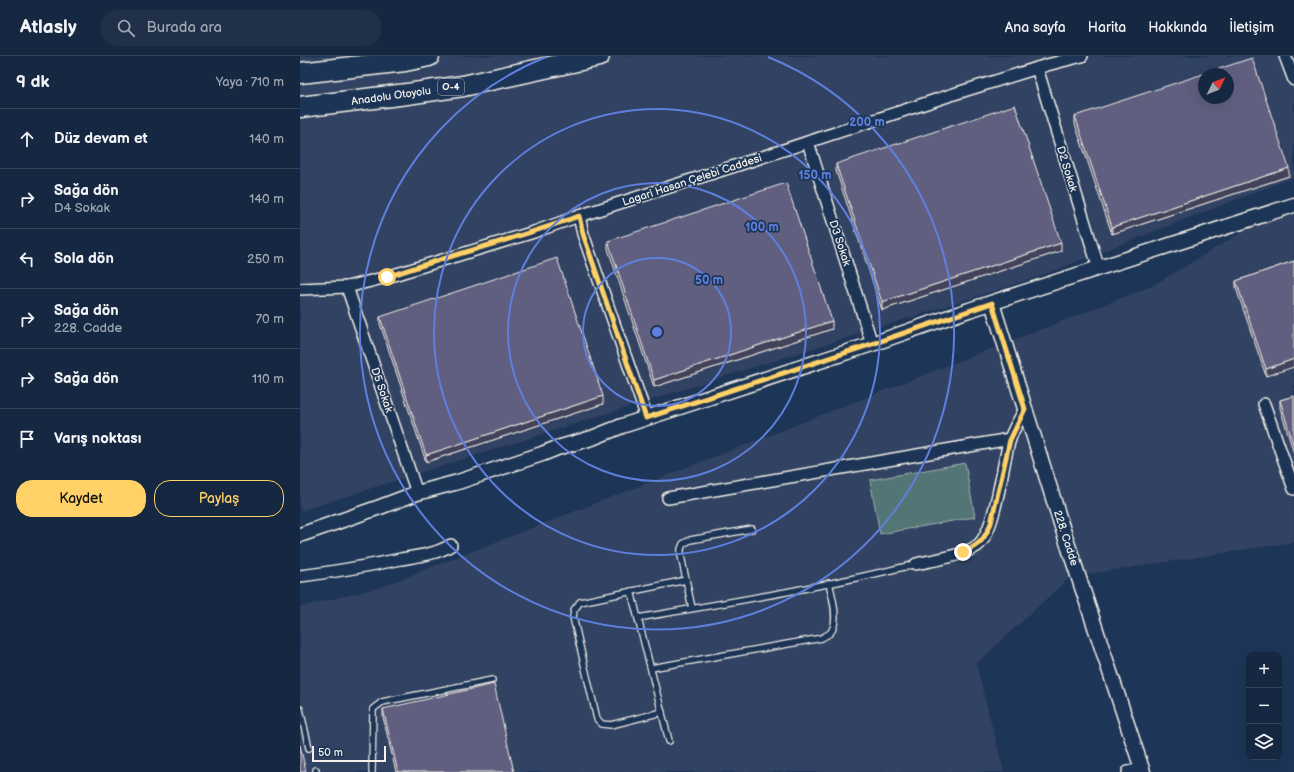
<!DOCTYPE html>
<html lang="tr">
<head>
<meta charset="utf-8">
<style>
	:root { --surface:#162841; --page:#1f3048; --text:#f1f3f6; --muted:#9ea6b1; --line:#35445a; --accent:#ffd166 }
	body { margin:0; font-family:"Balsamiq Sans",sans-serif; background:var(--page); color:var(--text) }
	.controls { position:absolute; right:12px; bottom:12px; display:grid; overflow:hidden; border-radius:8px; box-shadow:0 4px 16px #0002 }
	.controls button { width:36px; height:36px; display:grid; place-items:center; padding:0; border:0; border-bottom:1px solid var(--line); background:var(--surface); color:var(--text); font:20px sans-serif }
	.compass { position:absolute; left:898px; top:12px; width:36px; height:36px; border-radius:50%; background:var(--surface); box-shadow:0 4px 16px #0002; rotate:47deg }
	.scale { position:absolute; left:12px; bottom:10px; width:74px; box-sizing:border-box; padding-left:4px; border:2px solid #f4f1e8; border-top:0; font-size:11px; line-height:14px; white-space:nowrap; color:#f4f1e8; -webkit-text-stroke:3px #1d3557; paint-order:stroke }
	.stop { position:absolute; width:12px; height:12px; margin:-9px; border:3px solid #ffd166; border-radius:50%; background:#fff }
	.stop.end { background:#ffd166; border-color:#fff; box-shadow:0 1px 4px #0008 }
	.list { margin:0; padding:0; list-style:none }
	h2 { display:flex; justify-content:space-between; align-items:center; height:52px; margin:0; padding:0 16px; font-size:17px }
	h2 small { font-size:13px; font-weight:400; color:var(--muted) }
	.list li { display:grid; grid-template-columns:26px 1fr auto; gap:12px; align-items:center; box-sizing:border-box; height:60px; padding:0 16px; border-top:1px solid var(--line) }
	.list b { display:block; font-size:15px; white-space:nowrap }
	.list p { margin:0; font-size:13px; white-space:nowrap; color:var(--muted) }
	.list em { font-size:13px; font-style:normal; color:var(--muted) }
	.actions { display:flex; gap:8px; padding:12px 16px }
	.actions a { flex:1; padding:9px 0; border:1px solid var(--accent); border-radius:16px; text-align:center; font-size:14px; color:var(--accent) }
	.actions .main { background:var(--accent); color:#111 }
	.icon { flex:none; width:22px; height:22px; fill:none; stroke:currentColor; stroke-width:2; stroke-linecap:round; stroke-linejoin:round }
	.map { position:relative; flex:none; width:994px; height:716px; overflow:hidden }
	header { display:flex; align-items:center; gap:24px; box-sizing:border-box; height:56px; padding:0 20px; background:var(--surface); border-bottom:1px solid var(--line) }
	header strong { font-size:19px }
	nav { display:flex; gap:22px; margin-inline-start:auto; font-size:14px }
	.search { width:280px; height:36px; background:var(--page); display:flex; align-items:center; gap:10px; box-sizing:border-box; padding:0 14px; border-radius:16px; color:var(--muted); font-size:15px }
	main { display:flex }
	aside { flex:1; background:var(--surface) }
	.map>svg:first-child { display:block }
	.built { fill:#314263; fill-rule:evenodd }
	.green { fill:#527576; stroke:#a3b3af }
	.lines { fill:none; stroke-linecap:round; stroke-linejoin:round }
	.service-casing { stroke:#f4f1e8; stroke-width:8 }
	.minor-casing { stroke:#f4f1e8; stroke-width:14 }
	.tertiary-casing { stroke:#f4f1e8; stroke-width:17 }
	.motorway-casing { stroke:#f4f1e8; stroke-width:23 }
	.service { stroke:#1d3557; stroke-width:5.5 }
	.minor { stroke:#1d3557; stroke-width:11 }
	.tertiary { stroke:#1d3557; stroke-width:14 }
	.motorway { stroke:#1d3557; stroke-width:20 }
	.wall { fill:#53526e; stroke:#f4f1e8 }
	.shaded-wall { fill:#43425a; stroke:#f4f1e8 }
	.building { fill:#605f80; stroke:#f4f1e8; fill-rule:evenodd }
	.route { stroke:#ffd166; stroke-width:5 }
	.ring { fill:none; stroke:#5e7fdd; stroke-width:2 }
	.labels { text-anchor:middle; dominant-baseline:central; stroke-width:3.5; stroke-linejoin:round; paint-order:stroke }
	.shield { fill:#1d3557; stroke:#b4b9bc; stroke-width:1 }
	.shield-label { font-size:10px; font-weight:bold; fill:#f4f1e8 }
	.street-label { font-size:11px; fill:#f4f1e8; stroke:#1d3557 }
	.centre { fill:#5e7fdd; stroke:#1d3557; stroke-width:2 }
	.ring-label { font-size:12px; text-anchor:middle; font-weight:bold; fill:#5e7fdd; stroke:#1d3557; stroke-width:3.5; stroke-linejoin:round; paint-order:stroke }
</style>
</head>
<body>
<header>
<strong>Atlasly</strong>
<div class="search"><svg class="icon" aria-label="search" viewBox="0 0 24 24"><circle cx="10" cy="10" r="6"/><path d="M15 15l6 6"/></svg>Burada ara</div>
<nav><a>Ana sayfa</a><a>Harita</a><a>Hakkında</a><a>İletişim</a></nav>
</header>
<main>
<aside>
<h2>9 dk<small>Yaya · 710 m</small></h2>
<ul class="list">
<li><svg class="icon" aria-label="ahead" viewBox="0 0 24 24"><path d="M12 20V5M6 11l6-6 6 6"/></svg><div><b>Düz devam et</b></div><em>140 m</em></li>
<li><svg class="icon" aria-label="right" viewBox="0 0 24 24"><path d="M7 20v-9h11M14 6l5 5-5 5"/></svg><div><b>Sağa dön</b><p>D4 Sokak</p></div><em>140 m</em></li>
<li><svg class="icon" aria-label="left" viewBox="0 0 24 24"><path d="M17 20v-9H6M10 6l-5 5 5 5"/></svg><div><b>Sola dön</b></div><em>250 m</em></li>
<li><svg class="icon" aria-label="right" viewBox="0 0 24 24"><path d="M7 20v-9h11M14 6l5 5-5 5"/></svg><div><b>Sağa dön</b><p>228. Cadde</p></div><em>70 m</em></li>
<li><svg class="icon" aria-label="right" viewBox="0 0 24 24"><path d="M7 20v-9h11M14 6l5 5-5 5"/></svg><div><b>Sağa dön</b></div><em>110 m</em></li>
<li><svg class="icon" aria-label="arrive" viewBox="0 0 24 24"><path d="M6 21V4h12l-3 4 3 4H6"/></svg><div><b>Varış noktası</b></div></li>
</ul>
<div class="actions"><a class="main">Kaydet</a><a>Paylaş</a></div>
</aside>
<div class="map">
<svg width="994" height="716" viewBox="0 0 994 716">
	<rect width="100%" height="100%" fill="#1d3557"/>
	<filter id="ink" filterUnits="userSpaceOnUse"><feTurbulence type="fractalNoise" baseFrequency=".025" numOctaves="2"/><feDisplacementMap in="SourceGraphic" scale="8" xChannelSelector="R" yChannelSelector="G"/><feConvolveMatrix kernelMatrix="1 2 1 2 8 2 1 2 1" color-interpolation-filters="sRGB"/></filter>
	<g filter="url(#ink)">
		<g class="built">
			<path d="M0,0H994V121L735,222L0,455ZM904,18H928V42H904Z"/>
			<path d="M994,145V486L770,521L676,608L704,716H0V551L78,532L852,230Z"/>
		</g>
		<path class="green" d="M665,407L675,461L580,478L570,424Z"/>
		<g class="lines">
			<g class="service-casing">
				<g id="service">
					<path d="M331,535L369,685"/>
					<path d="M392,552L381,500V493L383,488L390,484L452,473"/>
					<path d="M338,562C431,546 524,531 616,508"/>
					<path d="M351,612L522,582C524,580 528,579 530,577C540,567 532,539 529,527"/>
					<path d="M0,653L9,692"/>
					<path d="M362,656L311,669L302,668L297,663L273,561L274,554L280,546L386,524"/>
					<path d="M16,714V716"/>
					<path d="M72,716L73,653L82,646L192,624"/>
				</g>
			</g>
			<g class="minor-casing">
				<g id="minor">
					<path d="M985,0L994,24"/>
					<path d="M737,12L799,213"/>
					<path d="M508,86L572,288"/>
					<path d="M279,160L283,178L347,362"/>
					<path d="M47,231L117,437"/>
					<path d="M0,233L47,231L87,221L234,176L279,160L441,108L657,37L747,9L782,0"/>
					<path d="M964,348L994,433"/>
					<path d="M368,442L710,383"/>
					<path d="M616,508C634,504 662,500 677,490C696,476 702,407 710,383C713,373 720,363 725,353"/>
					<path d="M0,520C34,516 67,510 101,503C118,500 137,498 151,489"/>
					<path d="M828,716L842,713"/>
				</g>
			</g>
			<g class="tertiary-casing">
				<g id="tertiary">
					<path d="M692,247L763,474L843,716"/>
					<path d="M0,479L80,451L117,437L158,426L242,398L257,392L292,382L322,370L572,288L669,254L994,149"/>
				</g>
			</g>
			<g class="motorway-casing">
				<g id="motorway">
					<path d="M0,17L105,5L129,0"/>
					<path d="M0,51L107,38L163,30L299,0"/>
				</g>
			</g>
			<use href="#service" class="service"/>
			<use href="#minor" class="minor"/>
			<use href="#tertiary" class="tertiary"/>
			<use href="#motorway" class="motorway"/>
		</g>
		<g class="wall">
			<path d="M775,60L989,120L812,178L775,68Z"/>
			<path d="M536,108L761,195L582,254L536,115Z"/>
			<path d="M308,185L532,273L354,331L308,193Z"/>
			<path d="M994,205L966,320L936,232V225Z"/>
			<path d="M80,261L303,348L126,406L80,268Z"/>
			<path d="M994,340V398L980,352V344Z"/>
			<path d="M83,653L214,716H96L83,661Z"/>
		</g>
		<g class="shaded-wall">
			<path d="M989,112V120L812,178V171Z"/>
			<path d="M761,187V195L582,254V246Z"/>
			<path d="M532,265V273L354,331V324Z"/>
			<path d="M994,303V311L966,320V313Z"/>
			<path d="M303,340V348L126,406V399Z"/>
		</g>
		<g class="building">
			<path d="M952,2L989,112L812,171L775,60ZM904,18H928V42H904Z"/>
			<path d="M715,49L761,187L582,246L536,108Z"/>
			<path d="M486,127L532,265L354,324L308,185Z"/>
			<path d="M257,202L303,340L126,399L80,261Z"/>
			<path d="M994,205V303L966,313L936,225Z"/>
			<path d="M994,340V391L980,344Z"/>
			<path d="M194,628L214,716H98L83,653Z"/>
			<path d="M0,689L6,716H0Z"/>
		</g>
	</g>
	<g class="lines" filter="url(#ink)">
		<path class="route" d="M87,221C150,199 216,183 279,160L283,178L346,362L572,288L692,247L725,353L710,384L691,467C684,484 680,489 663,496"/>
	</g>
	<g class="ring">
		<circle cx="357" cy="276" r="74"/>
		<circle cx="357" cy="276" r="149"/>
		<circle cx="357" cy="276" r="223"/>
		<path d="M468 1A297 297 0 1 1 246 1"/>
	</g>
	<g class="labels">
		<rect class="shield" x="138" y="23" width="26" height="16" rx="3"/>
		<g class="shield-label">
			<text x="151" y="31">O-4</text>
		</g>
		<g class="street-label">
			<text transform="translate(91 40) rotate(-8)">Anadolu Otoyolu</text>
			<text transform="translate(767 113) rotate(73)">D2 Sokak</text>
			<text transform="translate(392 124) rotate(-18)">Lagari Hasan Çelebi Caddesi</text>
			<text transform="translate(540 187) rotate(72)">D3 Sokak</text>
			<text transform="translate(82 334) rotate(71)">D5 Sokak</text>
			<text transform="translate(766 482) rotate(72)">228. Cadde</text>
		</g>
	</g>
	<circle cx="357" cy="276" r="6" class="centre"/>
	<g class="ring-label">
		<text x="567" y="70">200 m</text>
		<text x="515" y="123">150 m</text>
		<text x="462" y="175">100 m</text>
		<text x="409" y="228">50 m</text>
	</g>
</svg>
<div class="controls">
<button>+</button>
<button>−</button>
<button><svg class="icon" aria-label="layers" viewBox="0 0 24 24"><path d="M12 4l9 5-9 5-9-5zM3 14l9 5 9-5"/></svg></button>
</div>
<svg class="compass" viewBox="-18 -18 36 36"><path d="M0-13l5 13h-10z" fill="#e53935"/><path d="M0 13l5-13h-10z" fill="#9ea6b1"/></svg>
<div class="scale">50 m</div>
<div class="stop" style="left:87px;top:221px"></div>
<div class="stop end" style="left:663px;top:496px"></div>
</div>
</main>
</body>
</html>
